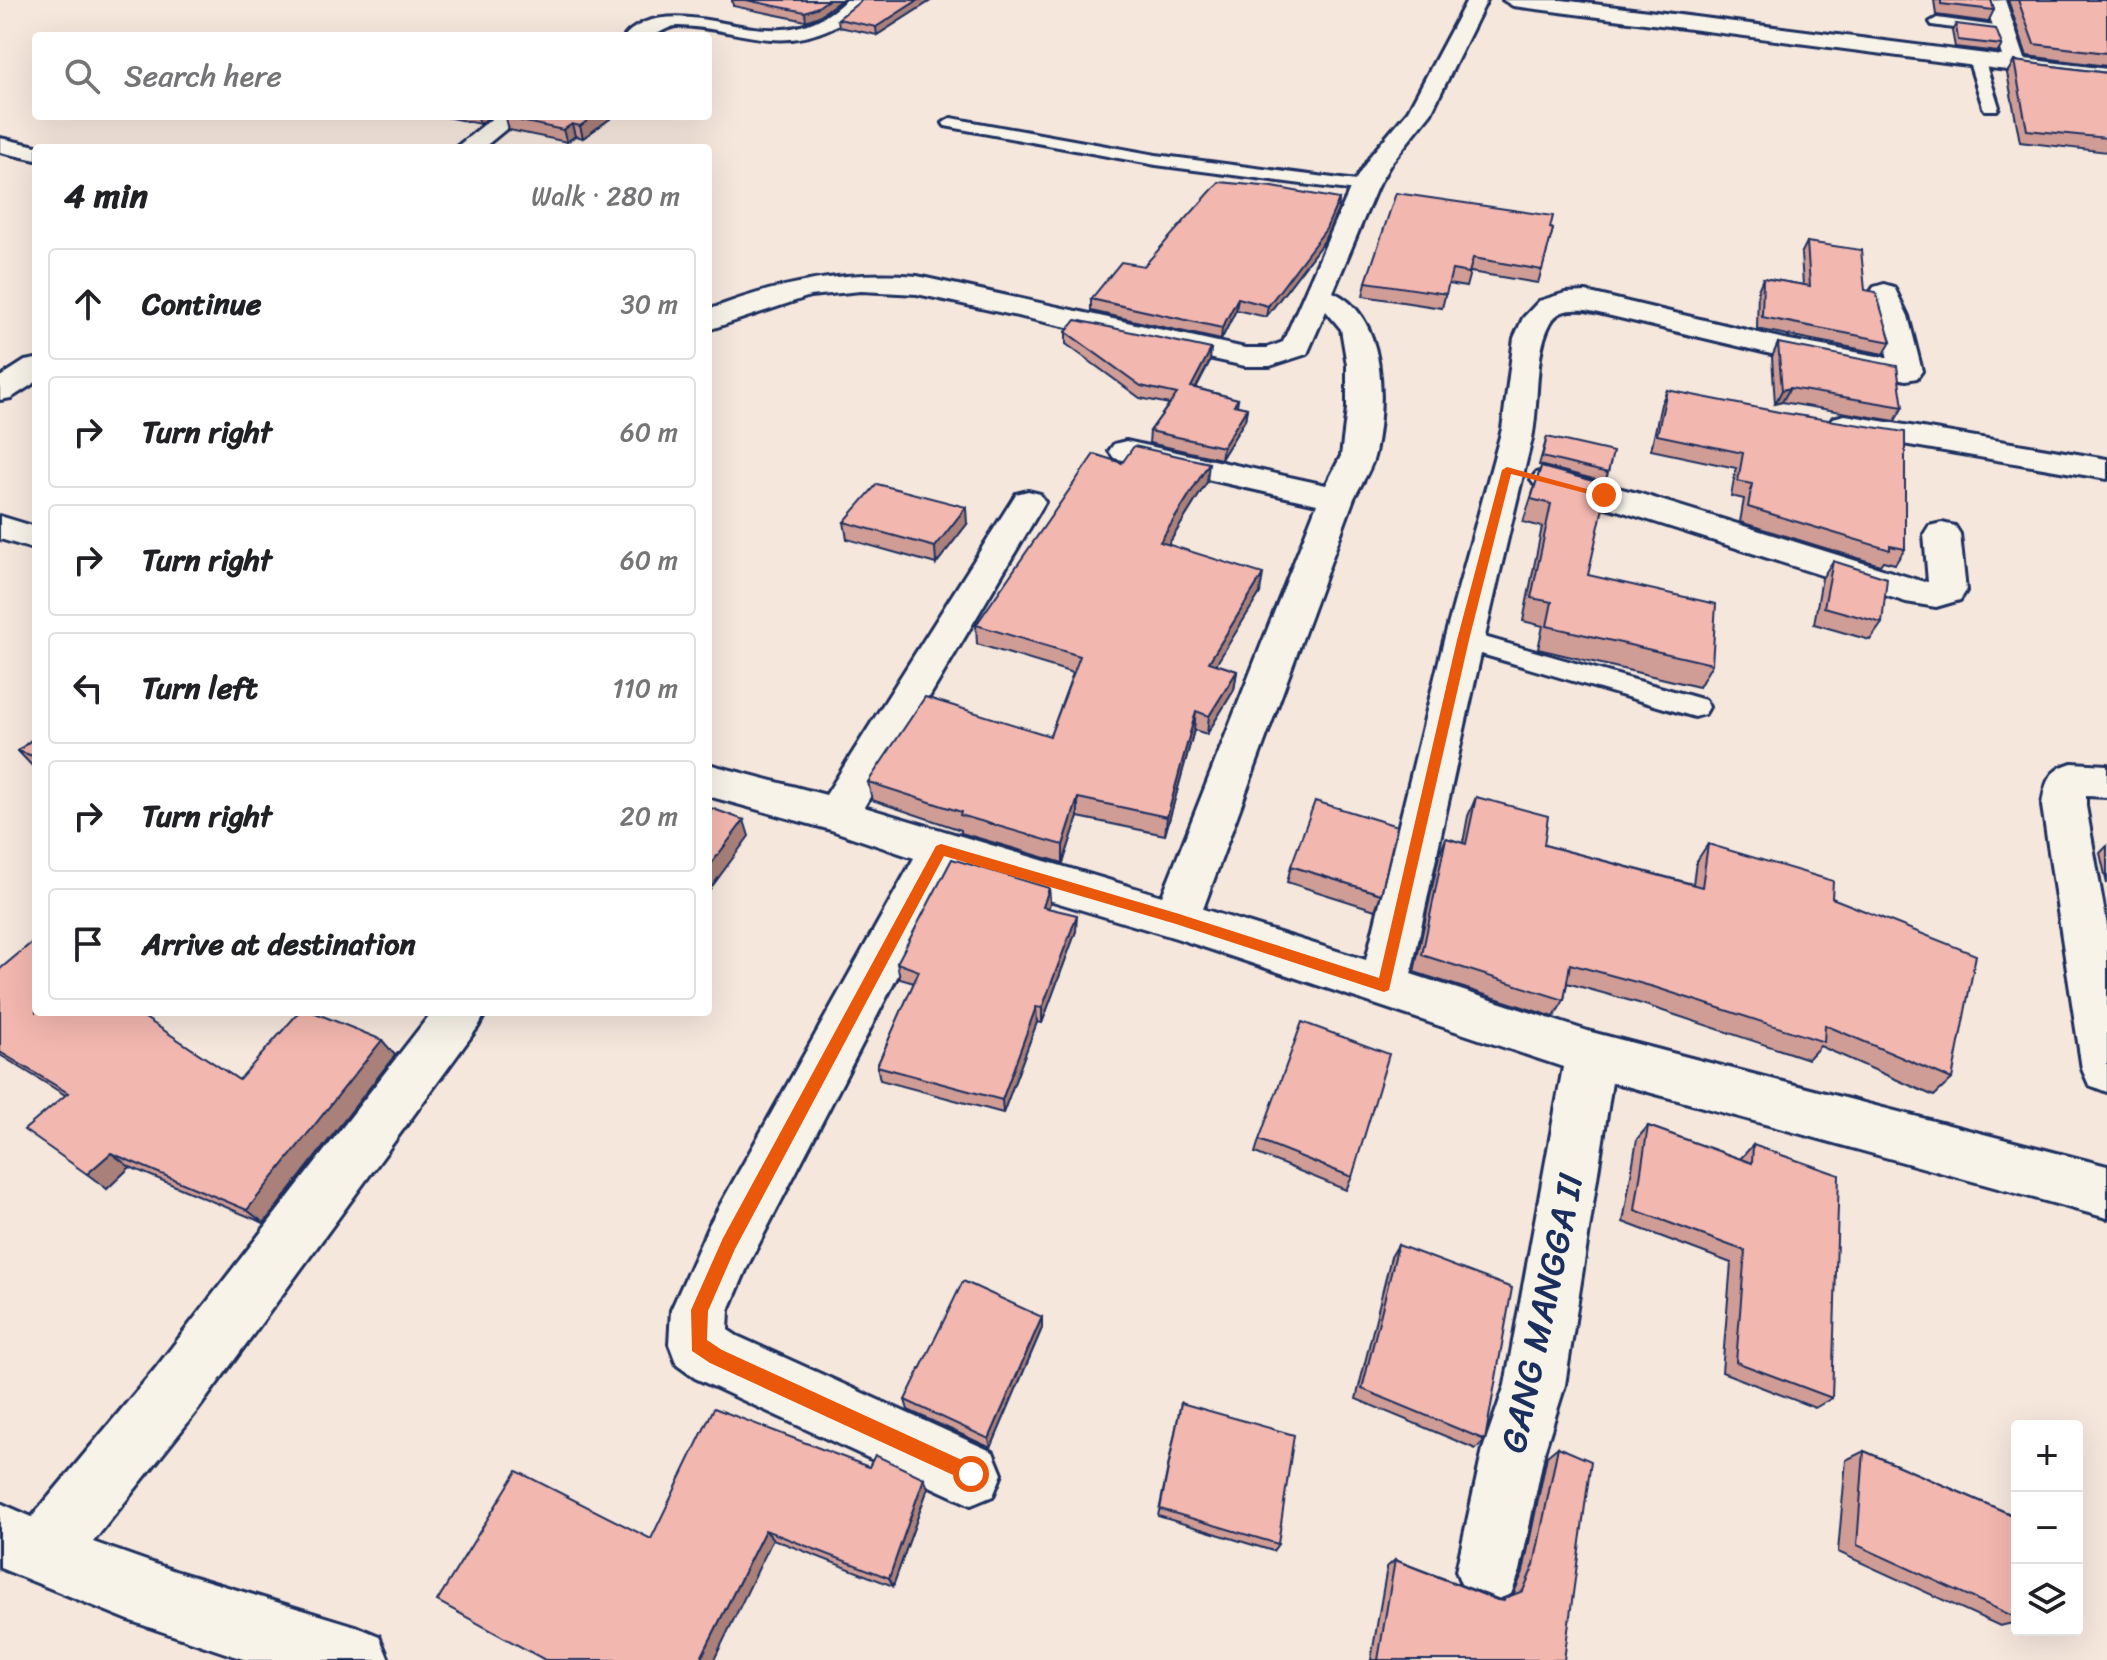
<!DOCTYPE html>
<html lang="en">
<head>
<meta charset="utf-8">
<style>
	:root { --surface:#fff; --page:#f6f6f6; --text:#202124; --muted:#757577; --line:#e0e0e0 }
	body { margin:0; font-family:Sriracha,sans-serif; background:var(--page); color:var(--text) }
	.controls { position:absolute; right:24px; bottom:24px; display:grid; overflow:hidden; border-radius:8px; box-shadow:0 8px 32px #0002 }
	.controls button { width:72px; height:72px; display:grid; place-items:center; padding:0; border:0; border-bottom:2px solid var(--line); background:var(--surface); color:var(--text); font:40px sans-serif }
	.stop { position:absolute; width:24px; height:24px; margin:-18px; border:6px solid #ea580c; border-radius:50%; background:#fff }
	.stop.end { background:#ea580c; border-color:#fff; box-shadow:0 2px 8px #0008 }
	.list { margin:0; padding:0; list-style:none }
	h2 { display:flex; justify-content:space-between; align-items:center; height:104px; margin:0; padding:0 32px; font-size:34px }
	h2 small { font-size:26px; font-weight:400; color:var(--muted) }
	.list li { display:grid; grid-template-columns:52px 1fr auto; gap:24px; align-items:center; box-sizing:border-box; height:112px; margin:0 16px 16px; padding:0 16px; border:2px solid var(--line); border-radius:8px }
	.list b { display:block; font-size:30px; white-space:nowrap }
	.list em { font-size:26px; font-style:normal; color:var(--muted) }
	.icon { flex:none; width:44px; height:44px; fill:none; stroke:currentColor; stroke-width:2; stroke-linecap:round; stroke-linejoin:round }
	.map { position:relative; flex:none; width:2107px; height:1660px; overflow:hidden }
	.search { position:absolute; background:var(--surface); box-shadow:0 8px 32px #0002; left:32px; top:32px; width:680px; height:88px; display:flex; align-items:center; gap:20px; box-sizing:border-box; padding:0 28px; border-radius:8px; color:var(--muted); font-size:30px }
	.panel { position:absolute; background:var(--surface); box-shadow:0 8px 32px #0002; left:32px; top:144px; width:680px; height:872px; border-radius:8px }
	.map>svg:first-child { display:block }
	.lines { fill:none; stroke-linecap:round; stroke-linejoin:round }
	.lane-casing { stroke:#1b2f5e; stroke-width:6 }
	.street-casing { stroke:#1b2f5e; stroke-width:6 }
	.lane { fill:#f7f3e8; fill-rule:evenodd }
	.street { fill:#f7f3e8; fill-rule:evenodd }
	.wall { fill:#d09d96; stroke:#1b2f5e; stroke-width:2 }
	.shaded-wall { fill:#a9807a; stroke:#1b2f5e; stroke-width:2 }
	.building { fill:#f2b7af; stroke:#1b2f5e; stroke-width:2 }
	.route { fill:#ea580c }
	.labels { text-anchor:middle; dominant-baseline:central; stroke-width:6; stroke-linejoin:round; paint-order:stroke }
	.near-street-label { font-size:36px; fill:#1b2f5e; stroke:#f7f3e8 }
</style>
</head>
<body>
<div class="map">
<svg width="2107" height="1660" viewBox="0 0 2107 1660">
	<rect width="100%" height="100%" fill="#f6e7dd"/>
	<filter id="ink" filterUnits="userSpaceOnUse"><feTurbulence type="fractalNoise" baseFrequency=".0125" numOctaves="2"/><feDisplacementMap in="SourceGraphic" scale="16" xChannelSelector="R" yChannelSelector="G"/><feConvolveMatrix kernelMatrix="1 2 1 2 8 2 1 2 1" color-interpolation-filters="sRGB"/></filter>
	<g filter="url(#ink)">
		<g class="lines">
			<g class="lane-casing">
				<g id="lane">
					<path d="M1937,18L1995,26L2002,30L1995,34L1932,25L1930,22Z"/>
					<path d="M1976,54L1984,59L1999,107L1997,110H1985L1983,107L1968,59Z"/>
					<path d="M951,118L1156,155L1364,182L1373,187L1364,192L1156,165L945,126L943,123Z"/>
					<path d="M1463,631L1705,700L1709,707L1705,714L1695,717L1454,646L1450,640L1454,634Z"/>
				</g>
			</g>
			<g class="street-casing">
				<g id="street">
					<path d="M846,0H866C858,13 846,21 833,27C776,55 736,27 679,26C668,25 661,34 650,36C643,37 633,36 625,36C630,29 638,26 645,22C711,0 779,64 846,0Z"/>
					<path d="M1467,0H1487L1431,113L1391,163L1377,187L1333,292C1388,317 1385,403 1375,453C1372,468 1361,484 1354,498L1203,909L1366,960L1444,640L1502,429L1514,338L1523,318L1539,301L1565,293L1586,292L1784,339L1888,358L1870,293L1874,287L1884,284L1894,287L1908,316L1922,371L1917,378L1906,380L1784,357L1586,310C1571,309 1557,309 1550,324C1533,356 1540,408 1531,443C1487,620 1449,797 1411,974L1591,1032L2107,1166V1218L1612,1082L1565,1385L1545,1449L1520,1571L1511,1594L1488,1603L1465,1594L1456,1571L1483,1449L1505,1385L1563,1067L1176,938L952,871L749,1263L729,1310L728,1330L737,1336L993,1452L1002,1474L993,1496L971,1505L695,1378L677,1365L669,1344L671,1310L680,1290L709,1225L914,858L831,830L708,796V764L826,795L1016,494L1028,491L1040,494L1045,502L864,807L1162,896L1317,504L1114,458L1109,451L1114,444L1126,441L1326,485L1341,456L1347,409V365L1341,329L1326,311L1307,354L1270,366H1245L917,294L861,291L810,296L708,330V310C777,283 843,270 917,276L1245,348H1267L1283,342L1351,187L1371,155L1408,111Z"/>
					<path d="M1503,0H1562L2002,56L1985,1L2005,0L2025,59L2107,69V83L1513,6Z"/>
					<path d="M495,116H522L483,148H455Z"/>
					<path d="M0,138L45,148H36V160L0,152Z"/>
					<path d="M36,359V382L11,398L0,400V377L25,361Z"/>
					<path d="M1845,415L2107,459V479L1833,432L1829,425L1833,418Z"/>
					<path d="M1548,470L1641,494L1921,581L1928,582L1924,534L1929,526L1942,523L1955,526L1960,534L1966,591L1960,600L1936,607L1906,602L1617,510L1536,487L1531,480L1536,473Z"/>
					<path d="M0,516L36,527V550L0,539Z"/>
					<path d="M2072,763L2107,765V797L2086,796V806L2107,926V1092L2089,1085L2082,1069L2042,806C2045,783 2048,770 2072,763Z"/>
					<path d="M432,1012H486L478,1027L197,1411L93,1542L175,1571L355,1626L379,1636L389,1660H246L131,1621L0,1568V1503L32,1517L155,1369Z"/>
				</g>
			</g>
			<use href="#lane" class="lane"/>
			<use href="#street" class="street"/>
		</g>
		<g class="wall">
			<path d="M732,0H841L819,16L806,21L733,6Z"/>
			<path d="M932,0L877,35L839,27L838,19L861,2Z"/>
			<path d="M1934,0H1991L1994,10L1988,22L1936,15Z"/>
			<path d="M2008,0H2107V66L2027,56Z"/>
			<path d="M1956,24L2002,45L1998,52L1955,47L1952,31Z"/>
			<path d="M2014,61L2107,73V152L2020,142L2007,73Z"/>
			<path d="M441,116H491L480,124Z"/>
			<path d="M614,116L583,138L575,136L567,142L509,130L506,118Z"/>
			<path d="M1339,199L1338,210L1324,241L1266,317L1236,310L1221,340L1091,311V299L1144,266Z"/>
			<path d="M1550,228L1553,229L1538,283L1470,272L1466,287L1448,284L1442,308L1363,296L1366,282Z"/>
			<path d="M1807,242L1865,290L1891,342L1884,354L1757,329L1758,290L1763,278L1803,285L1801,254Z"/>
			<path d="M1066,332L1210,361L1196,388L1238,399L1237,406L1247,408L1245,420L1221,459L1149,443L1150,431L1169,404L1140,398L1066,344Z"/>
			<path d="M1778,343L1903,407L1895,421L1782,402L1775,404L1772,357Z"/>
			<path d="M1667,390L1905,549L1895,564L1883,561L1880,565L1740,522L1744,499L1731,496L1736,468L1651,450L1661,404Z"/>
			<path d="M1547,437L1608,473L1605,482L1539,465Z"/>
			<path d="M1122,463L1207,482L1168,545L1260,593L1216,664L1237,671L1234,690L1207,734L1194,730L1165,835L1078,817L1063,863L961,833V830L872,800L868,782L1050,736L1073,673L977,644L976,625Z"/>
			<path d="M1541,467L1588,575L1712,664L1699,687L1538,649L1543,626L1523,621L1542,527L1523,522Z"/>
			<path d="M844,522L967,524L936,564L847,539Z"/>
			<path d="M1833,561L1882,623L1870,640L1814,624L1822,578Z"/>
			<path d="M36,736V770L18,751Z"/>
			<path d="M1476,797L1544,845L1693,884L1696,862L1708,844L1832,898L1952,1079L1934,1096L1820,1046L1808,1059L1642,1004L1567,983L1564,1000L1554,1017L1414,972L1439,856L1446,838L1463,843L1468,816Z"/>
			<path d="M2107,846V884L2100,853Z"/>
			<path d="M1291,866L1381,894L1375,910L1287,882Z"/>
			<path d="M1049,888L1050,903L1048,908L1076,931L1042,1023L1037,1022L1003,1113L880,1080L877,1066L914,983L900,979L897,963Z"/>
			<path d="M0,969L138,1012L137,1013L239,1080L395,1055L264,1223L130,1167L107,1189L65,1095L0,1055Z"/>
			<path d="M1648,1126L1740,1159L1753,1145L1832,1398L1815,1408L1722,1372L1731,1263L1623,1222L1637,1139Z"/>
			<path d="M1259,1140L1352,1177L1346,1190L1255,1153Z"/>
			<path d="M1398,1245L1485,1440L1476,1449L1356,1399L1391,1257Z"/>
			<path d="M1042,1317V1328L991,1448L908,1410L905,1400Z"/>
			<path d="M1181,1403L1278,1544L1273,1551L1158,1516Z"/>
			<path d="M1558,1447L1564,1660H1371L1387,1567L1395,1560L1500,1600L1513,1595L1523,1572L1547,1456Z"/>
			<path d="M1864,1451L2017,1517V1622L2000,1626L1838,1552L1846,1460Z"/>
			<path d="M928,1488L893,1586L773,1539H651Z"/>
		</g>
		<g class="shaded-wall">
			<path d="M828,0H841L819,16L806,21L805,12Z"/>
			<path d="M918,0H932L877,35L876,27Z"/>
			<path d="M477,116H491L480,124Z"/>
			<path d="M594,116H614L583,138L580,126Z"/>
			<path d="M572,124L575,136L567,142L563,130Z"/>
			<path d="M1339,199L1338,210L1324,241L1266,317L1268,306Z"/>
			<path d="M1238,298L1236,310L1221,340L1222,328Z"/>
			<path d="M1211,349L1210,361L1190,399L1191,387Z"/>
			<path d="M1790,388L1782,402L1775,404L1782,390Z"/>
			<path d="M1247,408L1245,420L1221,459L1223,447Z"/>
			<path d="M1209,463L1207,482L1158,561L1160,542Z"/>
			<path d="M966,507L967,524L936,564L935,547Z"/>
			<path d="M1263,574L1260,593L1206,681L1209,662Z"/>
			<path d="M1237,671L1234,690L1207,734L1209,716Z"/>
			<path d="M1196,711L1194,730L1165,835L1167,817Z"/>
			<path d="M1078,798V817L1063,863V845Z"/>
			<path d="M744,820L749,836L708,892V868Z"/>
			<path d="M1049,888L1050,903L1043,923V907Z"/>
			<path d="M1077,915L1076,931L1042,1023V1008Z"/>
			<path d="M1036,1007L1037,1022L1003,1113L1002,1100Z"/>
			<path d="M382,1040L395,1055L264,1223L247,1210Z"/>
			<path d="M111,1153L130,1167L107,1189L87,1174Z"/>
			<path d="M1042,1317V1328L991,1448L989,1439Z"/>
			<path d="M924,1478L928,1488L893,1586L889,1578Z"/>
			<path d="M765,1530L773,1539L714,1660H700Z"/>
		</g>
		<g class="building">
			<path d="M746,0H828L818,7L805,12Z"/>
			<path d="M862,0H918L876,27L838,19Z"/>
			<path d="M1941,0H1991L1994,10L1941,4Z"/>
			<path d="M2018,0H2107V53L2034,44Z"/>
			<path d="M1956,24L1996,29L2002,45L1958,40Z"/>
			<path d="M2014,61L2107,73V138L2027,130Z"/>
			<path d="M508,116H594L580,126L572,124L563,130L506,118Z"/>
			<path d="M1219,182L1273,187L1339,199L1326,229L1268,306L1238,298L1222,328L1091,299L1121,262L1144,266Z"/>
			<path d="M1396,193L1553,216L1550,228L1553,229L1542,270L1473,258L1469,273L1452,270L1446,294L1366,282Z"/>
			<path d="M1807,242L1861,250L1865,290L1876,292L1891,342L1762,317L1763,278L1810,286Z"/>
			<path d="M1076,320L1211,349L1191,387L1238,399L1234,405L1247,408L1223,447L1150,431L1177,394L1141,386L1066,332Z"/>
			<path d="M1778,343L1897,366L1903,407L1790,388L1782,390Z"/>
			<path d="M1667,390L1784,413L1905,432V549L1890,546V550L1748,507L1752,484L1738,481L1743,453L1657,435Z"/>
			<path d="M1547,437L1613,452L1608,473L1542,457Z"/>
			<path d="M1134,446L1209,463L1160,542L1263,574L1209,662L1237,671L1209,716L1196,711L1167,817L1078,798L1063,845L960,815L961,812L868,782L925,697L1050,736L1080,656L976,625L1094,454L1122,463Z"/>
			<path d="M1541,467L1608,485L1588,575L1716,604L1712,664L1547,626L1552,602L1531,598L1551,504L1531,499Z"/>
			<path d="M877,484L966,507L935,547L844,522Z"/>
			<path d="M1833,561L1887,578L1882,623L1824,607Z"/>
			<path d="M36,736V757L18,751Z"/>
			<path d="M1476,797L1548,816L1544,845L1702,887L1708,844L1833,881L1832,898L1976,955L1952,1079L1825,1025L1824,1042L1654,987L1570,964L1564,1000L1422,955L1446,838L1466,844Z"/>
			<path d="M1315,801L1397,826L1381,894L1291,866Z"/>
			<path d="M708,807L744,820L708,868Z"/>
			<path d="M952,859L1049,888L1043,907L1077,915L1042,1008L1036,1007L1002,1100L877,1066L919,971L897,963Z"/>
			<path d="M36,939V1012H136L239,1080L299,1012H313L382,1040L247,1210L111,1153L87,1174L24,1130L68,1093L0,1052V969Z"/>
			<path d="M1302,1022L1389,1054L1352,1177L1259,1140Z"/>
			<path d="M1648,1126L1752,1163L1753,1145L1839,1175L1832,1398L1736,1362L1745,1251L1635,1210Z"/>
			<path d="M1398,1245L1512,1288L1485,1440L1362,1389Z"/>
			<path d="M963,1281L1042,1317L989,1439L905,1400Z"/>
			<path d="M1181,1403L1294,1435L1278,1544L1160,1509Z"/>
			<path d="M714,1408L869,1467L875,1455L924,1478L889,1578L765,1530L700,1660H545L437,1601L517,1471L651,1539Z"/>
			<path d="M1558,1447L1591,1461L1564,1660H1378L1395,1560L1497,1600L1504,1601L1505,1598L1523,1591L1534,1565Z"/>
			<path d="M1864,1451L2017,1517V1618L1857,1545Z"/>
		</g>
	</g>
	<path class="route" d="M1507,467L1609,495L1604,498L1511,474L1469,640L1389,990L1384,992L1176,924L944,856L735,1249L708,1311L707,1340L722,1350L977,1467L980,1474L977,1480L971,1483L964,1480L710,1363L692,1351L691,1310L723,1238L936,846L941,844L1176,913L1379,978L1457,640L1502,470Z"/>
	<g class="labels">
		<g class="near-street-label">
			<text transform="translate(1542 1313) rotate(-78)">GANG MANGGA II</text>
		</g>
	</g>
</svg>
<div class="controls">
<button>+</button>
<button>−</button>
<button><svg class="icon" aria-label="layers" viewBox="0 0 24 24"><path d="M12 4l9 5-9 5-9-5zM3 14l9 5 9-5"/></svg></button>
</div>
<div class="stop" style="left:971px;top:1474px"></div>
<div class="stop end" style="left:1604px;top:495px"></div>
<div class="search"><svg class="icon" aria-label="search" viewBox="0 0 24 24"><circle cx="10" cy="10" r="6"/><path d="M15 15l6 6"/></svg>Search here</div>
<section class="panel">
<h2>4 min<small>Walk · 280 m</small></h2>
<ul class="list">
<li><svg class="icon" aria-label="ahead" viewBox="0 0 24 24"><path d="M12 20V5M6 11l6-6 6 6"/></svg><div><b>Continue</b></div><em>30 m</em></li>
<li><svg class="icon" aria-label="right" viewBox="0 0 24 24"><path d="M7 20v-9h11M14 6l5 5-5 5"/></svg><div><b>Turn right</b></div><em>60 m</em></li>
<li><svg class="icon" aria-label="right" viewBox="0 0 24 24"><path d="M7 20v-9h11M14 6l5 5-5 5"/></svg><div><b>Turn right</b></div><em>60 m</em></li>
<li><svg class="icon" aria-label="left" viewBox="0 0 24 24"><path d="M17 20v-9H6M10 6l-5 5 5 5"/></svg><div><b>Turn left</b></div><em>110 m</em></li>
<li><svg class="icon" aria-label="right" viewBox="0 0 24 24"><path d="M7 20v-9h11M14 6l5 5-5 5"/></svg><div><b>Turn right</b></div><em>20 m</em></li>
<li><svg class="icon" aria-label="arrive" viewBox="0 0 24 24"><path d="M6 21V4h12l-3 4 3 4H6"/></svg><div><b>Arrive at destination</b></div></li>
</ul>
</section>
</div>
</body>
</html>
